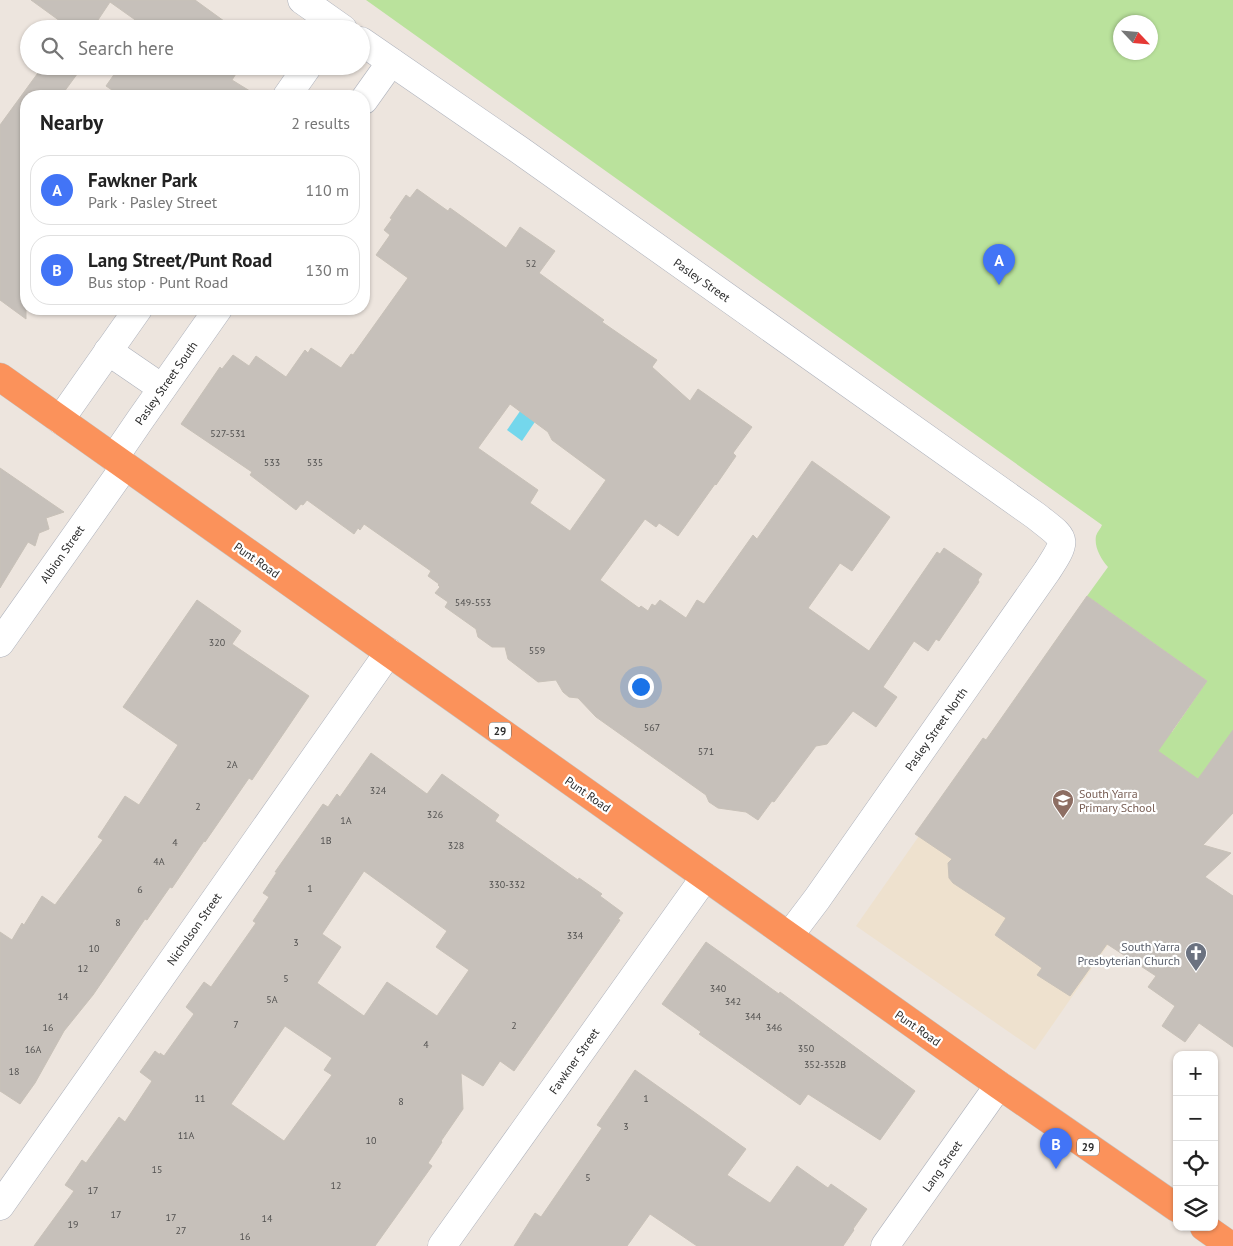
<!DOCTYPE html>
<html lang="en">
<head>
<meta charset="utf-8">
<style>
	:root { --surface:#fff; --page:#f6f6f6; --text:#222; --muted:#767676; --line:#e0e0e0; --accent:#4274f6 }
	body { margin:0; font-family:"PT Sans",sans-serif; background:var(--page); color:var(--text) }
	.controls { position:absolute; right:15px; bottom:15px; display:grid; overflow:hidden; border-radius:10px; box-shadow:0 1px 4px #0004 }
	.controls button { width:45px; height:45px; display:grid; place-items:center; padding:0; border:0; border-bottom:1px solid var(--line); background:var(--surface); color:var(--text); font:25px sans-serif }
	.compass { position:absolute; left:1113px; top:15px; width:45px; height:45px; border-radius:50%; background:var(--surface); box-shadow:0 1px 4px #0004; rotate:116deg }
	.you { position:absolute; left:640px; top:686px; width:18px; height:18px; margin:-12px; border:4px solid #fff; border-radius:50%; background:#1a73e8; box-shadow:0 0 0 8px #1a73e833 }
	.badge { display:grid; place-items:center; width:32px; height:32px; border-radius:50%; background:var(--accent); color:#fff; font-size:16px; font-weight:700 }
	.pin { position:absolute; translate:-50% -41px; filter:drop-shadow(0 1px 2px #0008) }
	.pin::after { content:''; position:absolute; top:26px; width:18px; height:15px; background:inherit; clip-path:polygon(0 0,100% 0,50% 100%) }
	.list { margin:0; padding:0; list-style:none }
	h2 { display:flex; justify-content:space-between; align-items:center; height:65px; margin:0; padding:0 20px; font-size:21px }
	h2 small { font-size:16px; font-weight:400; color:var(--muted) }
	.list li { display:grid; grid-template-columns:32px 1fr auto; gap:15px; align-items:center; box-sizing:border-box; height:70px; margin:0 10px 10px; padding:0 10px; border:1px solid var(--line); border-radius:20px }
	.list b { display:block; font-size:19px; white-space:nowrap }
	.list p { margin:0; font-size:16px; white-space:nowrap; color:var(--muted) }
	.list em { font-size:16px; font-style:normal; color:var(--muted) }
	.icon { flex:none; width:28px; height:28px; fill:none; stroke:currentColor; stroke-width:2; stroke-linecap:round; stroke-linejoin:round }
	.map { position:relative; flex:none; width:1233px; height:1246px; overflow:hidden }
	.search { position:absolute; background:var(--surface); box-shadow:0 1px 4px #0004; left:20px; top:20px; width:350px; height:55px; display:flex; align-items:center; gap:12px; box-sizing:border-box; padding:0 18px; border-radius:28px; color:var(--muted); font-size:19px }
	.panel { position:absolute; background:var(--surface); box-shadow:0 1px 4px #0004; left:20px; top:90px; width:350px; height:225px; border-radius:20px }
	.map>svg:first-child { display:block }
	.education { fill:#eee1ce }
	.green { fill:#bae29c; fill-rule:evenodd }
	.water { fill:#74d7ec }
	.building { fill:#c6c0ba; stroke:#c8c1b8; fill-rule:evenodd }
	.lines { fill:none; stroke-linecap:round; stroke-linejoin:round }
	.minor-casing { stroke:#aeb2bc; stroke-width:29 }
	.highway-casing { stroke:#c4c4c4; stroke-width:29 }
	.minor { stroke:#fff; stroke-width:28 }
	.highway { stroke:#fb925b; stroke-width:28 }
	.labels { text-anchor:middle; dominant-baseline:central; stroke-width:4.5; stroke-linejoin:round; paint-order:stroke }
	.number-label { font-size:10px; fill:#525150 }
	.shield { fill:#fff; stroke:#6b6b6b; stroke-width:1 }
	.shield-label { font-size:11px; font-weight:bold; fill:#2c2c2c }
	.street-label { font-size:12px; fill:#2c2c2c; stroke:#fff }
	.education-label { font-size:12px; fill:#785e54; stroke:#fff; text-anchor:start }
	.worship-label { font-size:12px; fill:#5b616d; stroke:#fff; text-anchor:end }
</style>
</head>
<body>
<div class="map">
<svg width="1233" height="1246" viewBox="0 0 1233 1246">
	<rect width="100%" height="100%" fill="#ede5de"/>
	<path class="education" d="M1087,596L1207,681L1200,692L1233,765L1035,1050L856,926Z"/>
	<path class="green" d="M366,0H1233V730L1212,795L1157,751L1167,729L1172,732L1207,681L1087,596L1108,567C1101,559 1094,547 1096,536C1097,532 1101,528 1102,525ZM1120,22H1150V52H1120Z"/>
	<path class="water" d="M534,391L549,401L522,441L507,430Z"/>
	<g class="building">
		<path d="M31,0H195L235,29H148L110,2L92,29H71Z"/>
		<path d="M43,66H83L61,96H26V319L0,300V125Z"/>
		<path d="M120,66H241L232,80L258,96H121L106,86Z"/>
		<path d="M417,189L448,211L450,208L506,248L520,227L555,251L539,273L604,320L602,322L657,360L652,367L690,401L698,389L752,427L733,453L736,456L716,485L715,484L678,536L659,523L656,527L645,519L600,580L639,608L641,606L648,611L652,604L655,606L660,600L686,618L697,600L704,604L753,535L757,539L812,461L890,517L852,571L840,563L808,608L869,651L937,552L940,554L944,548L982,574L978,580L979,582L939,641L936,639L928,651L914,641L883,687L897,697L876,727L853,711L827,744L816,746L774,802L772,801L758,820L746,812L718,808L709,802L706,795L596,717L578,698L569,697L563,692L556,680L538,682L508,659L505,647H492L478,637L476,629L445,607L448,602L435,593L440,587L438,585L439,584L428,576L431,571L364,524L360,530L358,528L354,534L307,500L303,505L301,504L296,510L250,475L252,472L181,424L220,367L222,369L233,355L249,366L256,356L286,377L305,350L308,353L311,348L341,368L351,354L353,355L408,278L376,255L390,235L384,230L392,219L390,218L406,195L410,198ZM510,404L548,432L552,440L606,480L570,531L530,503L538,490L478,448Z"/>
		<path d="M0,468L64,512L46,518L49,529L39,533L35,546L28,542L0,588Z"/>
		<path d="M1087,596L1207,681L1158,751L1198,779L1233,730V813L1203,845L1231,853L1205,877L1233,896V1047L1199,1023L1185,1042L1162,1026L1175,1006L1148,987L1156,976L1107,944L1070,996L1037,975L1042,968L995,935L1006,918L953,883L949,878L948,863L952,859L915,834L983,738L986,740Z"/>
		<path d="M197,600L241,631L232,644L309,696L252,780L249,778L205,842L204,841L172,888L170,887L147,920L145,919L93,995L64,1031L35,1083L20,1104L0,1091V932L12,940L22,923L24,925L42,896L55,905L103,840L98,837L125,796L139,805L178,745L123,707Z"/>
		<path d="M371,753L427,794L442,774L499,815L495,821L578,880L579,878L602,894L600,896L623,913L618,919L620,920L514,1071L500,1061L483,1086L461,1073L463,1109L441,1141L442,1142L428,1163L432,1166L375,1246H34L74,1191L65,1185L82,1160L86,1163L119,1117L125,1122L152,1081L140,1072L155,1051L160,1055V1053L164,1056L194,1014L186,1007L204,982L211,987L256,923L253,921L269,897L263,893L277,872H275L323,804L328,807L337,794L340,797ZM364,871L447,931L436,947L469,970L437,1016L387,982L364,1016L317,983L341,947L322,934ZM285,1026L332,1058L324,1070L332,1075L284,1141L231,1104Z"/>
		<path d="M706,942L779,994L780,992L915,1091L880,1140L808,1094L800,1105L699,1034L701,1032L662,1004Z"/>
		<path d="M635,1070L746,1149L727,1175L770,1203L797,1166L828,1188L831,1184L867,1209L853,1229L854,1230L843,1246H697L650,1214L627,1246H514L535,1213L541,1217L602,1128L597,1125Z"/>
	</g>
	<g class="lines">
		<g class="minor-casing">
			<g id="minor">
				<path d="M302,0L343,29"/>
				<path d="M361,41L518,149L1036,516C1066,540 1069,537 1047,571L817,899L789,936"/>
				<path d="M287,96L308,66"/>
				<path d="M364,100L391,62"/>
				<path d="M108,351L162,388"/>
				<path d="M60,420L138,309"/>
				<path d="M114,458L140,420L218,309"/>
				<path d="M0,643L125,466"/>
				<path d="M0,1206L389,652"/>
				<path d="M442,1246L705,877"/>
				<path d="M885,1246L999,1085"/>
			</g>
		</g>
		<g class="highway-casing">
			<g id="highway">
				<path d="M0,377L999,1085L1177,1208"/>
				<path d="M1204,1227L1231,1246"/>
			</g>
		</g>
		<use href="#minor" class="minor"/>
		<use href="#highway" class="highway"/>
	</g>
	<defs>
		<g id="school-pin" transform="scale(1.125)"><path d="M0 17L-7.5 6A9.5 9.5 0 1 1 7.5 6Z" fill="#8d6e63" stroke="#fff"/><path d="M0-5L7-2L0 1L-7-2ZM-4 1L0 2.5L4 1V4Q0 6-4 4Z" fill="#fff"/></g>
		<g id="church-pin" transform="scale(1.125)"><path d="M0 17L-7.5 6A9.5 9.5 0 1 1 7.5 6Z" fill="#6b7280" stroke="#fff"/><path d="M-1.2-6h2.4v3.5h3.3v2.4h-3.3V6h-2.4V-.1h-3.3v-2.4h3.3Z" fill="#fff"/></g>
	</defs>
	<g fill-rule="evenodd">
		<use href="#school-pin" x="1063" y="800"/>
		<use href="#church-pin" x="1196" y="953"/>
	</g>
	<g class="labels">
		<g class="number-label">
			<text x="531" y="263">52</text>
			<text x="228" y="433">527-531</text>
			<text x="272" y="462">533</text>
			<text x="315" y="462">535</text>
			<text x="473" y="602">549-553</text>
			<text x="217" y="642">320</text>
			<text x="537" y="650">559</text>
			<text x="652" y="727">567</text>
			<text x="706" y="751">571</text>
			<text x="232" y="764">2A</text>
			<text x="378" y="790">324</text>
			<text x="198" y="806">2</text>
			<text x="435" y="814">326</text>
			<text x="346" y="820">1A</text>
			<text x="326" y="840">1B</text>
			<text x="175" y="842">4</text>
			<text x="456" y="845">328</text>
			<text x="159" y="861">4A</text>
			<text x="507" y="884">330-332</text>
			<text x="310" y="888">1</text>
			<text x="140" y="889">6</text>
			<text x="118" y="922">8</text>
			<text x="575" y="935">334</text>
			<text x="296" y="942">3</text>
			<text x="94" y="948">10</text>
			<text x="83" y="968">12</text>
			<text x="286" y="978">5</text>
			<text x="718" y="988">340</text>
			<text x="63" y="996">14</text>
			<text x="272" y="999">5A</text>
			<text x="733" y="1001">342</text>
			<text x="753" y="1016">344</text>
			<text x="236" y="1024">7</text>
			<text x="514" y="1025">2</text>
			<text x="48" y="1027">16</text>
			<text x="774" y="1027">346</text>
			<text x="426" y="1044">4</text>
			<text x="806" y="1048">350</text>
			<text x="33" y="1049">16A</text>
			<text x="825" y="1064">352-352B</text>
			<text x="14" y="1071">18</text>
			<text x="200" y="1098">11</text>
			<text x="646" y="1098">1</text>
			<text x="401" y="1101">8</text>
			<text x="626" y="1126">3</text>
			<text x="186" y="1135">11A</text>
			<text x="371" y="1140">10</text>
			<text x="157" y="1169">15</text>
			<text x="588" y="1177">5</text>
			<text x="336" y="1185">12</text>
			<text x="93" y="1190">17</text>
			<text x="116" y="1214">17</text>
			<text x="171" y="1217">17</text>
			<text x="267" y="1218">14</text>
			<text x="73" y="1224">19</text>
			<text x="181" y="1230">27</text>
			<text x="245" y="1236">16</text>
		</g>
		<g class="shield">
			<rect x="489" y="722.5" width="22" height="17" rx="4"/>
			<rect x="1077" y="1138.5" width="22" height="17" rx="4"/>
		</g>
		<g class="shield-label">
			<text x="500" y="731">29</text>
			<text x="1088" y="1147">29</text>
		</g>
		<g class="street-label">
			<text transform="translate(702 280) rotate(35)">Pasley Street</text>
			<text transform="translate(166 383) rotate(-55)">Pasley Street South</text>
			<text transform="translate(62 554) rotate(-55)">Albion Street</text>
			<text transform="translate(257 560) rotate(35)">Punt Road</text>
			<text transform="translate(936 729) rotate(-55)">Pasley Street North</text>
			<text transform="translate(588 794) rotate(35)">Punt Road</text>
			<text transform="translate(194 929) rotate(-55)">Nicholson Street</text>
			<text transform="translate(918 1028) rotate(35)">Punt Road</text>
			<text transform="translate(574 1061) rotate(-55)">Fawkner Street</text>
			<text transform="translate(942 1166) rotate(-55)">Lang Street</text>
		</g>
		<g class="education-label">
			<text x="1079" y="793">South Yarra<tspan x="1079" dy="14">Primary School</tspan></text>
		</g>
		<g class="worship-label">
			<text x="1180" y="946">South Yarra<tspan x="1180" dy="14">Presbyterian Church</tspan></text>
		</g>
	</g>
</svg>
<div class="controls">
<button>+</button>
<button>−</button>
<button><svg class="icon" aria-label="locate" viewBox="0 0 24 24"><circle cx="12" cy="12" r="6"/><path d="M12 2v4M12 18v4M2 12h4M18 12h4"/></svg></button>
<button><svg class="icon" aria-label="layers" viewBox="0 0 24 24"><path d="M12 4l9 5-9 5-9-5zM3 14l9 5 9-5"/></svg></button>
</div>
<svg class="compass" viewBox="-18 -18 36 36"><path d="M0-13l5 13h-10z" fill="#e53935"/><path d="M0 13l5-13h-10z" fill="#767676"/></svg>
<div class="you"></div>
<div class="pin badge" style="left:999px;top:285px">A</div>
<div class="pin badge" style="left:1056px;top:1169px">B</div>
<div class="search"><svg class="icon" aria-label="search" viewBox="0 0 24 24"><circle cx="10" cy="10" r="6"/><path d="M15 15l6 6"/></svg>Search here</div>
<section class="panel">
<h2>Nearby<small>2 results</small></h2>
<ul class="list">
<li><span class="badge">A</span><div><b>Fawkner Park</b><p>Park · Pasley Street</p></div><em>110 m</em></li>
<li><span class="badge">B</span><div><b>Lang Street/Punt Road</b><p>Bus stop · Punt Road</p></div><em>130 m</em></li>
</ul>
</section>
</div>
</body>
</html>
